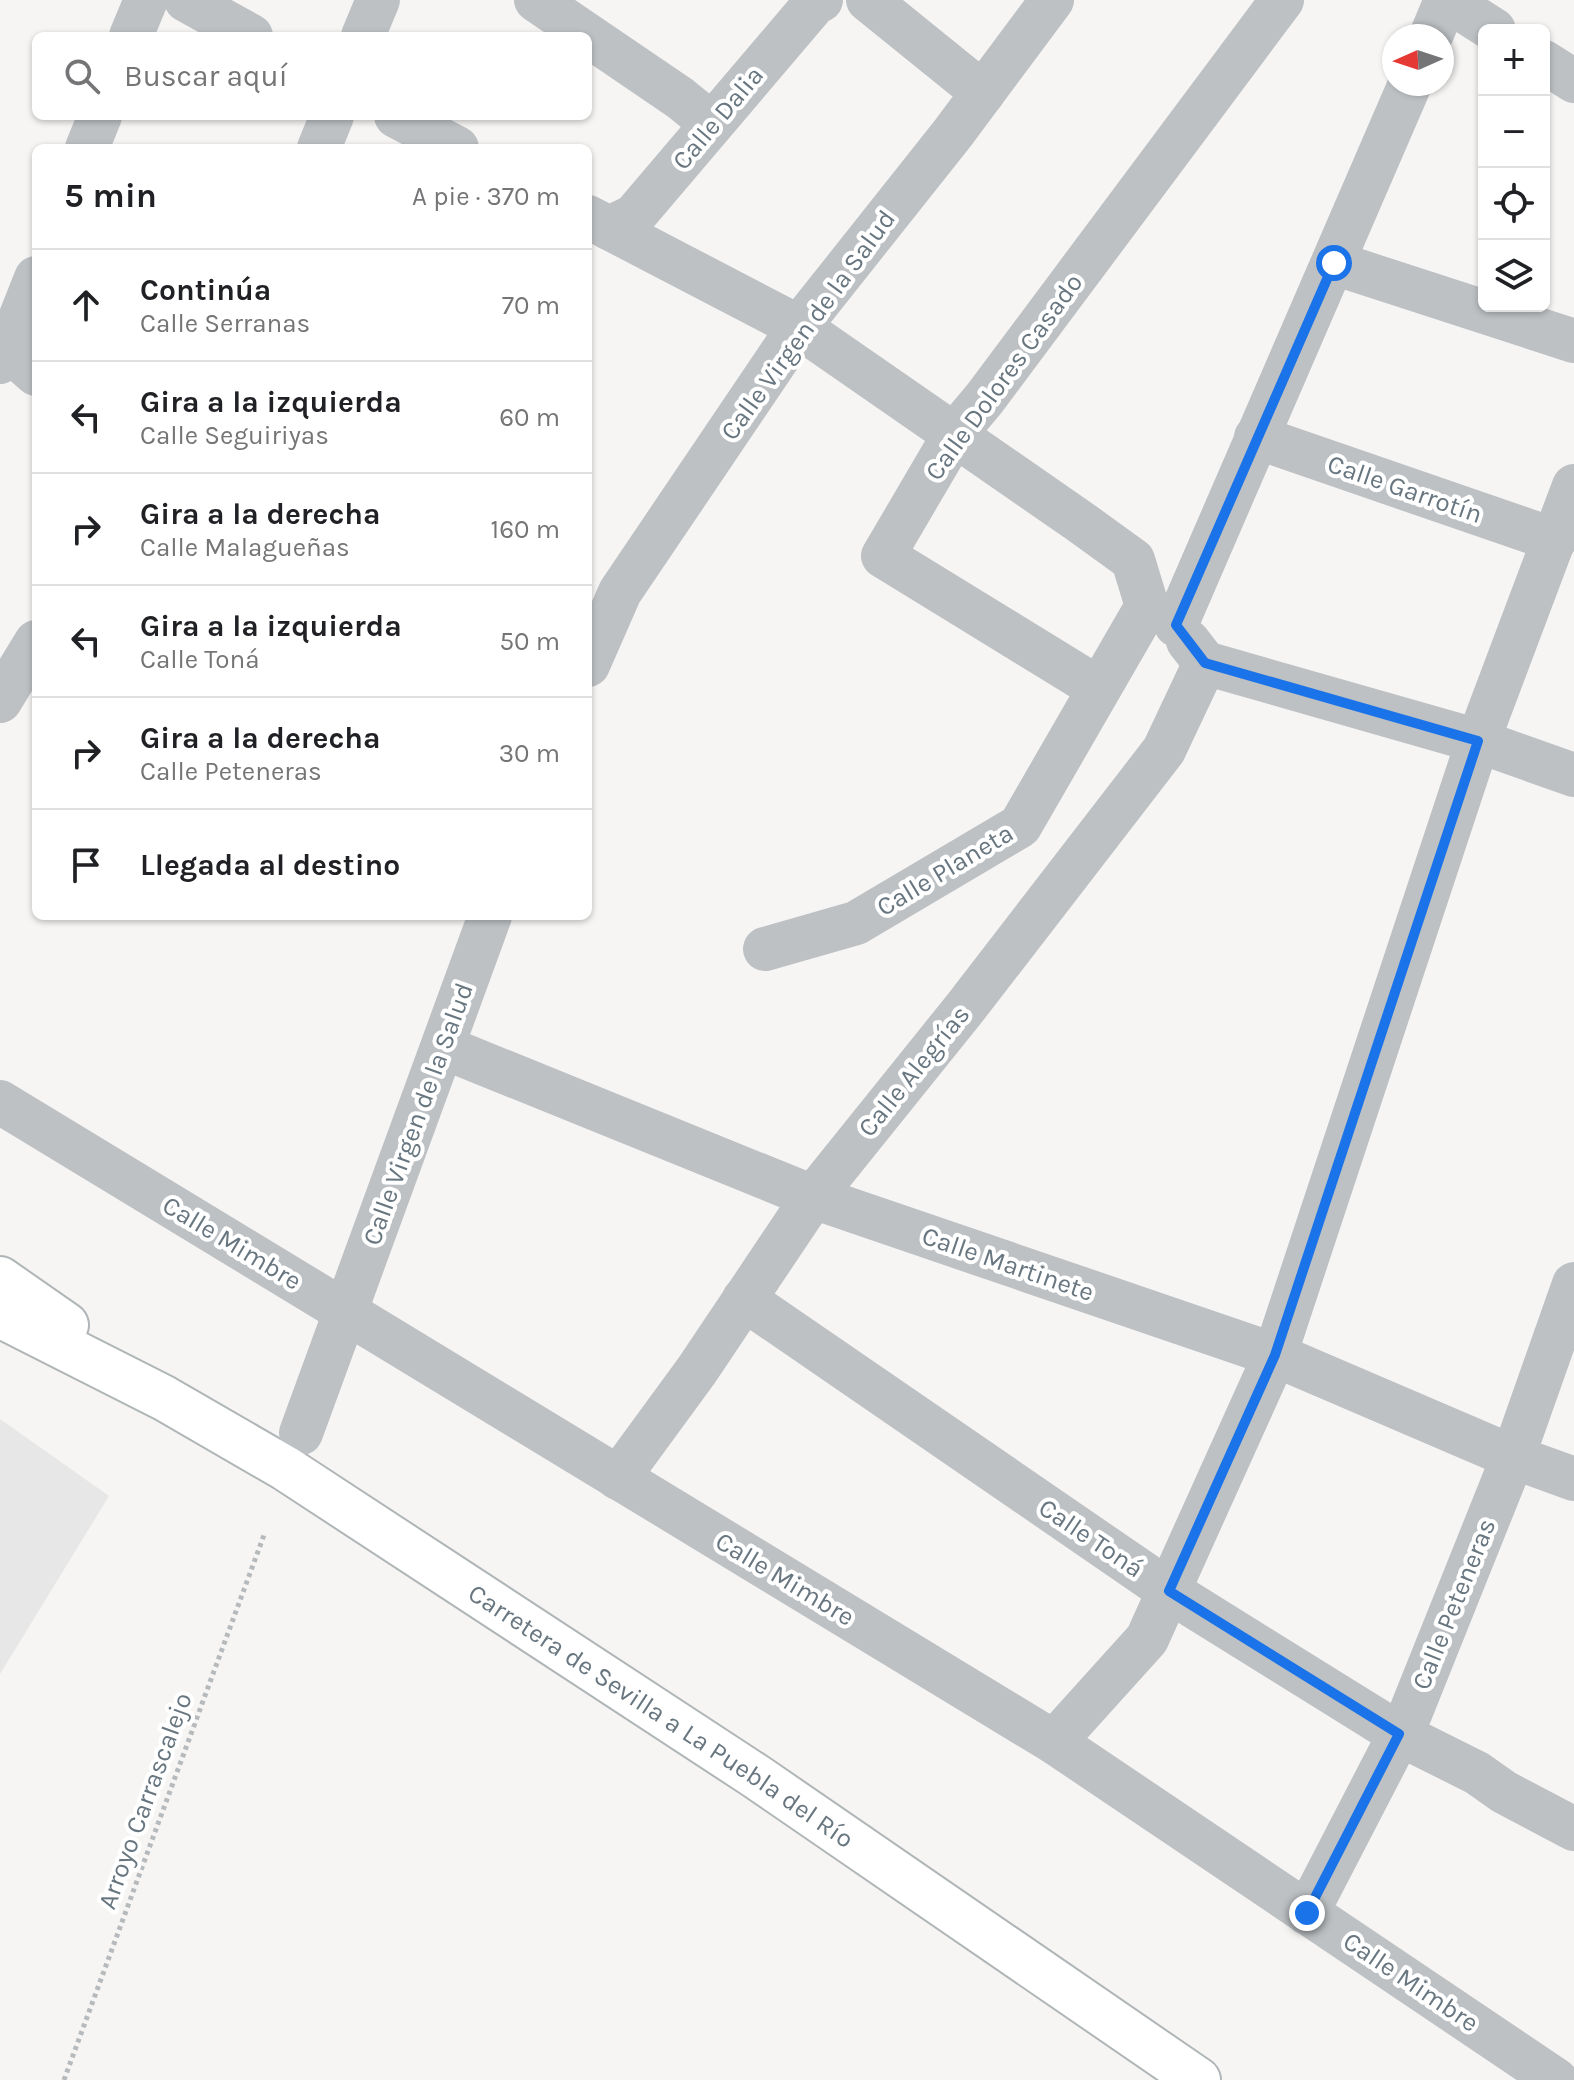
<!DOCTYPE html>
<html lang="es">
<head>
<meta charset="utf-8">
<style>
	:root { --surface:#fff; --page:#f6f6f6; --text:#202124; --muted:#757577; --line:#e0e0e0 }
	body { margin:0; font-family:Karla,sans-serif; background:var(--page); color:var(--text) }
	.controls { position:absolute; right:24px; top:24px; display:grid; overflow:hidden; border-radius:12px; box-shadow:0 2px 6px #0004 }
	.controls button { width:72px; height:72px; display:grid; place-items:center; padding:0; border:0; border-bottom:2px solid var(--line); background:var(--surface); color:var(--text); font:40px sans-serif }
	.compass { position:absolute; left:1382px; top:24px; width:72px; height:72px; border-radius:50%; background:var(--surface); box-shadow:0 2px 6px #0004; rotate:267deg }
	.stop { position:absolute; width:24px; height:24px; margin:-18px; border:6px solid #1a73e8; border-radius:50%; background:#fff }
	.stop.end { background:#1a73e8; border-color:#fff; box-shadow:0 2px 8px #0008 }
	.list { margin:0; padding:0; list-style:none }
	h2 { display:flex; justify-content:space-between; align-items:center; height:104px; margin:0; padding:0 32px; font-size:34px }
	h2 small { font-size:26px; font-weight:400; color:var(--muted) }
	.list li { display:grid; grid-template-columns:52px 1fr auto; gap:24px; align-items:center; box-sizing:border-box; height:112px; padding:0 32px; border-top:2px solid var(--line) }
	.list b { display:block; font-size:30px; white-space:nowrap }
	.list p { margin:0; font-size:26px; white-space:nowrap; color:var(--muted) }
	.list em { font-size:26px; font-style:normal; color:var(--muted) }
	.icon { flex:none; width:44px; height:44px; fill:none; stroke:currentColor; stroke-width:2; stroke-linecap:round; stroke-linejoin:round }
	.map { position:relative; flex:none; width:1574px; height:2080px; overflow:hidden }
	.search { position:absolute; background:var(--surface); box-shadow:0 2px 6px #0004; left:32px; top:32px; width:560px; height:88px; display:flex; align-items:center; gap:20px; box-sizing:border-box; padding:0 28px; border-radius:12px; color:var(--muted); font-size:30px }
	.panel { position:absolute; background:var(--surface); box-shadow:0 2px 6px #0004; left:32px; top:144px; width:560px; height:776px; border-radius:12px }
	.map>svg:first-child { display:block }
	.built { fill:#e6e7e6 }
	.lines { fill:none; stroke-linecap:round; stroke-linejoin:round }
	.secondary-casing { stroke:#b0b5b8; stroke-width:48 }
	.path { stroke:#b7babc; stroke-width:5; stroke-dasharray:4 4; stroke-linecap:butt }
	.minor { stroke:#bdc1c4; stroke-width:44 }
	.secondary { stroke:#fff; stroke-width:44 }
	.route { stroke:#1a73e8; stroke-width:10 }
	.labels { text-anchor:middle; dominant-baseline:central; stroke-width:8; stroke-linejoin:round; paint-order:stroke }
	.street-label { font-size:26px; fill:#687680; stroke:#fff }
</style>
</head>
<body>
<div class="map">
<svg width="1574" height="2080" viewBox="0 0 1574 2080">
	<rect width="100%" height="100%" fill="#f6f5f3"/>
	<path class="built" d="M0,1419L109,1496L0,1674Z"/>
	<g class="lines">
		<g class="secondary-casing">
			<g id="secondary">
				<path d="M0,1279L66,1325"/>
				<path id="s1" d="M0,1315L164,1398L285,1468L757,1777L1198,2080"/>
			</g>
		</g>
		<path class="path" d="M64,2080L264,1535"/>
		<g class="minor">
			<path d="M186,0L251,36"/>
			<path d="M536,0L680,98L712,124"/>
			<path d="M868,0L983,93"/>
			<path d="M1447,0L1494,30"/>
			<path d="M131,36L146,0"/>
			<path d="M363,36L378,0"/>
			<path d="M1431,36L1446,0"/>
			<path d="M1544,62L1574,81"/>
			<path d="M396,116L457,148"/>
			<path d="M87,148L100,116"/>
			<path d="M319,148L332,116"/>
			<path d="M588,217L799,327L1079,521L1133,560L1147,606"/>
			<path d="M609,228L634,216L815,3L821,0"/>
			<path d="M1334,263L1574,341"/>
			<path d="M0,342L36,374"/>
			<path d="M0,362L8,349L36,278"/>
			<path d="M1256,437L1555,540"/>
			<path d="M1176,625L1410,84"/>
			<path d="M1188,641L1205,663L1478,741L1574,775"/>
			<path d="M588,665L620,592L799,327L953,133L1052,0"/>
			<path d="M1098,688L883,556L954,435L985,398L1282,0"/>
			<path d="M0,701L36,642"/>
			<path d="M765,949L856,923L1020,826L1147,606"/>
			<path d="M443,1047L813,1197L1275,1355L1513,1457L1574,1479"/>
			<path d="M0,1102L1054,1742L1556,2080"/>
			<path d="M744,1299L1169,1591L1399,1734L1477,1773L1504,1792L1574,1829"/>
			<path d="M301,1433L490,916"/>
			<path d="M618,1478L697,1370L813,1197L965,1008L1164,750L1205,663"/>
			<path d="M1054,1742L1147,1639L1275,1355L1478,741L1574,486"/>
			<path d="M1307,1913L1410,1714L1513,1457L1574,1284"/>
		</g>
		<use href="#secondary" class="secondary"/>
	</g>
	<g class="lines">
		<path class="route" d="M1307,1913L1399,1734L1169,1591L1275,1355L1478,741L1205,663L1176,625L1334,263"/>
	</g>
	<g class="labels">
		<g class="street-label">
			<text transform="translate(718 118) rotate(-50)">Calle Dalia</text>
			<text transform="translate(808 325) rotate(-54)">Calle Virgen de la Salud</text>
			<text transform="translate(1004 377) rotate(-54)">Calle Dolores Casado</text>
			<text transform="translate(1405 489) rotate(19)">Calle Garrotín</text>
			<text transform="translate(945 870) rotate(-31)">Calle Planeta</text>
			<text transform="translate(914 1071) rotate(-51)">Calle Alegrías</text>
			<text transform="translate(418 1114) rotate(-70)">Calle Virgen de la Salud</text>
			<text transform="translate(232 1243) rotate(31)">Calle Mimbre</text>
			<text transform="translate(1008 1264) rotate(19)">Calle Martinete</text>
			<text transform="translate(1091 1538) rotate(34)">Calle Toná</text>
			<text transform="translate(785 1579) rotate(31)">Calle Mimbre</text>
			<text transform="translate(1454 1604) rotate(-68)">Calle Peteneras</text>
			<text stroke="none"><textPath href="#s1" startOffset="774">Carretera de Sevilla a La Puebla del Río</textPath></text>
			<text transform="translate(145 1801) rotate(-70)">Arroyo Carrascalejo</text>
			<text transform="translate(1411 1982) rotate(34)">Calle Mimbre</text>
		</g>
	</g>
</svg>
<div class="controls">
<button>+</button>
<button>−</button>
<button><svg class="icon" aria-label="locate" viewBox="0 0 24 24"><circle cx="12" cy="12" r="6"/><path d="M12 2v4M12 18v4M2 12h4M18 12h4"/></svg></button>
<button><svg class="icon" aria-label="layers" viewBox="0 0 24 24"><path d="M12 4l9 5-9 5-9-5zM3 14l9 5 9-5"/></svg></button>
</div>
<svg class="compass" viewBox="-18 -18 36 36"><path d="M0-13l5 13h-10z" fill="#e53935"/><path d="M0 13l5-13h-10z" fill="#757577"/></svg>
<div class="stop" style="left:1334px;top:263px"></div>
<div class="stop end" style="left:1307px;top:1913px"></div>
<div class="search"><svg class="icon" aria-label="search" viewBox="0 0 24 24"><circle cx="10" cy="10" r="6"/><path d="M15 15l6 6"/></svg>Buscar aquí</div>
<section class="panel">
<h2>5 min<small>A pie · 370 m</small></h2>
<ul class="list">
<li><svg class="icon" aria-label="ahead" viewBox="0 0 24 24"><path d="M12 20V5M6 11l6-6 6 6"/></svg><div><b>Continúa</b><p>Calle Serranas</p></div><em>70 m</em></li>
<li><svg class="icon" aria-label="left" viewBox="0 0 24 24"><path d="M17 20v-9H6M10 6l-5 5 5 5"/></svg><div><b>Gira a la izquierda</b><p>Calle Seguiriyas</p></div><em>60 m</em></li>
<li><svg class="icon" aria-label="right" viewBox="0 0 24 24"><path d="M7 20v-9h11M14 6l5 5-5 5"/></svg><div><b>Gira a la derecha</b><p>Calle Malagueñas</p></div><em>160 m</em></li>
<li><svg class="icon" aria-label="left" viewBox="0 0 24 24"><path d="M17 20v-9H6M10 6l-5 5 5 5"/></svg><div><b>Gira a la izquierda</b><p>Calle Toná</p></div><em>50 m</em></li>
<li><svg class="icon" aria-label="right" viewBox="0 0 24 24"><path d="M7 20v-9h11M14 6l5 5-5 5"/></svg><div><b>Gira a la derecha</b><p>Calle Peteneras</p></div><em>30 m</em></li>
<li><svg class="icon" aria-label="arrive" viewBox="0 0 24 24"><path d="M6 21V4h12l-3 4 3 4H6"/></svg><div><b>Llegada al destino</b></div></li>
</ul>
</section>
</div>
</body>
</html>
